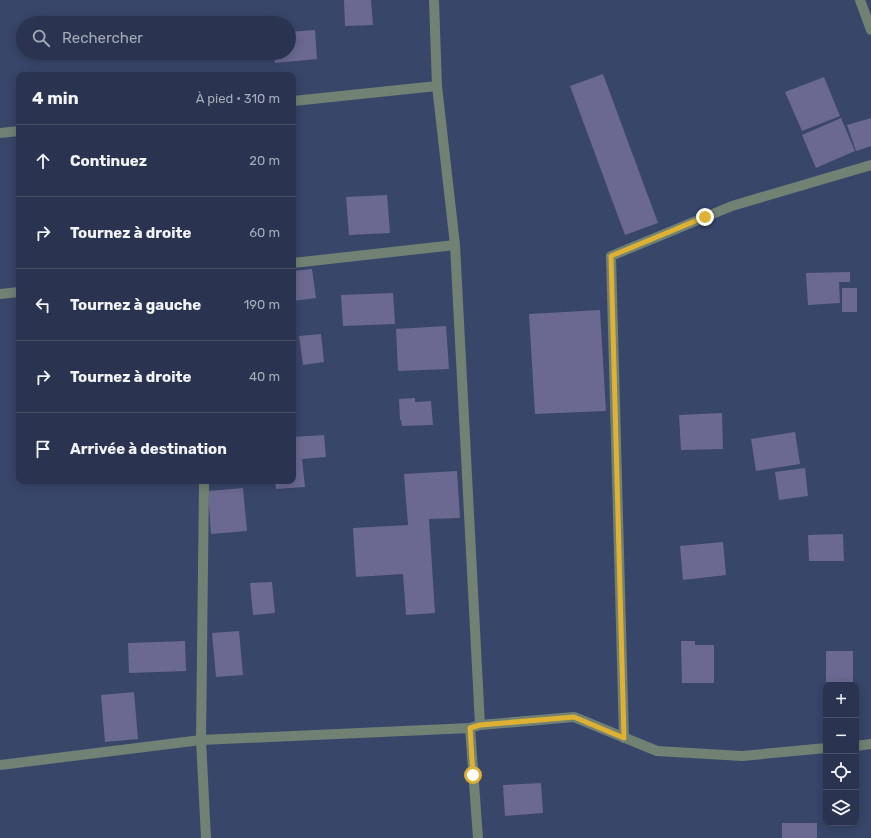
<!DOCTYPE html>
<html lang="fr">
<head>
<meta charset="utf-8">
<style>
	:root { --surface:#2a3450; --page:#363f5a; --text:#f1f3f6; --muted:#a5aab7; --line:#464f67 }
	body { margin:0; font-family:Rubik,sans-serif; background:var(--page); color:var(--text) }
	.controls { position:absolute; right:12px; bottom:12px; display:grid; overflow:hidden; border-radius:8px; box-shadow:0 2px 10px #0003 }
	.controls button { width:36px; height:36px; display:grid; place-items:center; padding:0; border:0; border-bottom:1px solid var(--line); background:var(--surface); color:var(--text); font:20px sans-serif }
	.stop { position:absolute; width:12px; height:12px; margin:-9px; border:3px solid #deb133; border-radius:50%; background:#fff }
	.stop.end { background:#deb133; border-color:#fff; box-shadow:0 1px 4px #0008 }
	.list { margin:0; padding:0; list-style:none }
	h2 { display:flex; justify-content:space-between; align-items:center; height:52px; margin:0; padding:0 16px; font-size:17px }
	h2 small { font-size:13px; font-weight:400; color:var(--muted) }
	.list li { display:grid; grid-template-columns:26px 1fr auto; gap:12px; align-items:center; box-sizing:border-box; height:72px; padding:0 16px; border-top:1px solid var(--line) }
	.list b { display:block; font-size:15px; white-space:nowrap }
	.list em { font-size:13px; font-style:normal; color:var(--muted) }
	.icon { flex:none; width:22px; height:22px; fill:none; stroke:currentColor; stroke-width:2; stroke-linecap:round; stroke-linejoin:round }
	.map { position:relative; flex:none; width:871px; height:838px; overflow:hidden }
	.search { position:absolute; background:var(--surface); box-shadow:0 2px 10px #0003; left:16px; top:16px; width:280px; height:44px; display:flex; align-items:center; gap:10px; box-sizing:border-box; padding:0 14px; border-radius:22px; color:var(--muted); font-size:15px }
	.panel { position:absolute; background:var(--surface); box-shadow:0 2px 10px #0003; left:16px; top:72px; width:280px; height:412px; border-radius:8px }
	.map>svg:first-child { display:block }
	.building { fill:#6b6891 }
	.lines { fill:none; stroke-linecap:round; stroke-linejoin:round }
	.minor { stroke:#718173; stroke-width:10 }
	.route { stroke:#deb133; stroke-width:5 }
</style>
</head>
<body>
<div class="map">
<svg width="871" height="838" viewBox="0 0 871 838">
	<rect width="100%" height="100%" fill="#38466a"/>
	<g class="building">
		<path d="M344,0H371L373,25L345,26Z"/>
		<path d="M315,30L317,59L275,63L274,53H289V32Z"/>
		<path d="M603,74L658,223L625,235L570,86Z"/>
		<path d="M824,77L840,116L802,131L785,92Z"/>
		<path d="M841,118L855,151L816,168L802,135Z"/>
		<path d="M871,118V146L856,151L847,125Z"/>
		<path d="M387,195L390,233L349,235L346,197Z"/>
		<path d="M312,269L316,298L293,301V271Z"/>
		<path d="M850,272V282H839L840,303L808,305L806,273Z"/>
		<rect x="842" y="288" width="15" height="24"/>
		<path d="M393,293L395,324L343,326L341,295Z"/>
		<path d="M600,310L606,411L535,414L529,314Z"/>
		<path d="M446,326L449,369L398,371L396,329Z"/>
		<path d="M321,334L324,362L303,365L299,336Z"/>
		<path d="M415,398V402L431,401L433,425L402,426L401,420H400L399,399Z"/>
		<path d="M722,413L723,449L681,450L679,415Z"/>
		<path d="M795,432L800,464L756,471L751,439Z"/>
		<path d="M324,435L326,457L302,459L305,487L276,489L275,481H293V437Z"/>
		<path d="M805,468L808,496L779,500L775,472Z"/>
		<path d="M457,471L460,518L429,519L435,613L406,615L403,574L356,577L353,528L408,525L404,474Z"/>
		<path d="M243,488L247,531L211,534L208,491Z"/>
		<path d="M843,534L844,561H809L808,535Z"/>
		<path d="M723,542L726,575L683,580L680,546Z"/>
		<path d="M272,582L275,613L253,615L250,583Z"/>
		<path d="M239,631L243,675L216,677L212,633Z"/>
		<path d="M185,641L186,671L129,673L128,643Z"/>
		<path d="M681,641H695V645H714V683H682Z"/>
		<rect x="826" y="651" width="27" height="31"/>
		<path d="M134,692L138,739L105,742L101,695Z"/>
		<path d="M541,783L543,813L505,816L503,785Z"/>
		<rect x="782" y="823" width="35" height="15"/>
	</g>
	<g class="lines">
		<g class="minor">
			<path d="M434,0L437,86L455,245L480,725"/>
			<path d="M860,0L871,30"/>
			<path d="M293,101L437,86"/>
			<path d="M0,133L19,131"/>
			<path d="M293,263L455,245"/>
			<path d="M0,294L19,292"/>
			<path d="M204,481L201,740L206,838"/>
			<path d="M470,728L478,838"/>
			<path d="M624,738L611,256L732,206L871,165"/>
			<path d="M856,746L871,744"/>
			<path d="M0,765L201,740L470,728L480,725L574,717L657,751L742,756L826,748"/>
		</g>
	</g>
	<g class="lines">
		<path class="route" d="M473,775L470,728L480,725L574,717L624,738L611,256L705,217"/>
	</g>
</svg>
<div class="controls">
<button>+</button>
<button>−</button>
<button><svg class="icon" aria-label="locate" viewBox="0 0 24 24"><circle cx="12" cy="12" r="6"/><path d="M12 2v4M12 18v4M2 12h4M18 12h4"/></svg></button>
<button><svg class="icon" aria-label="layers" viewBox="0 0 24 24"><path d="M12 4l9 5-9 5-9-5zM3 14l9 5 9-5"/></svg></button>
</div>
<div class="stop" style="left:473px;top:775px"></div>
<div class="stop end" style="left:705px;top:217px"></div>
<div class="search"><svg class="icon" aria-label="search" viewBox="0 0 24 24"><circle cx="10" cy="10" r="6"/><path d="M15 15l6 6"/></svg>Rechercher</div>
<section class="panel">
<h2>4 min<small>À pied · 310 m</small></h2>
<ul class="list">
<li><svg class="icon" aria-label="ahead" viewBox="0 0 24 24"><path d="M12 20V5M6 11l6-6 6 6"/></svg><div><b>Continuez</b></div><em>20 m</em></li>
<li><svg class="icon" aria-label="right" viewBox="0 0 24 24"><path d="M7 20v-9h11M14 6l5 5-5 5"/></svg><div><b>Tournez à droite</b></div><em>60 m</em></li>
<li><svg class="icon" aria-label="left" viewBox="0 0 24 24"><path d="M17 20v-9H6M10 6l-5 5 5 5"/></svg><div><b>Tournez à gauche</b></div><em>190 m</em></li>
<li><svg class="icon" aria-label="right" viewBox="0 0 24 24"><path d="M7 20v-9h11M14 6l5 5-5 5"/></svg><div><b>Tournez à droite</b></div><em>40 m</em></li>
<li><svg class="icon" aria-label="arrive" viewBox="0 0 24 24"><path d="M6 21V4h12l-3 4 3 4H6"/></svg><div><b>Arrivée à destination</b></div></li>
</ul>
</section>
</div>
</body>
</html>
